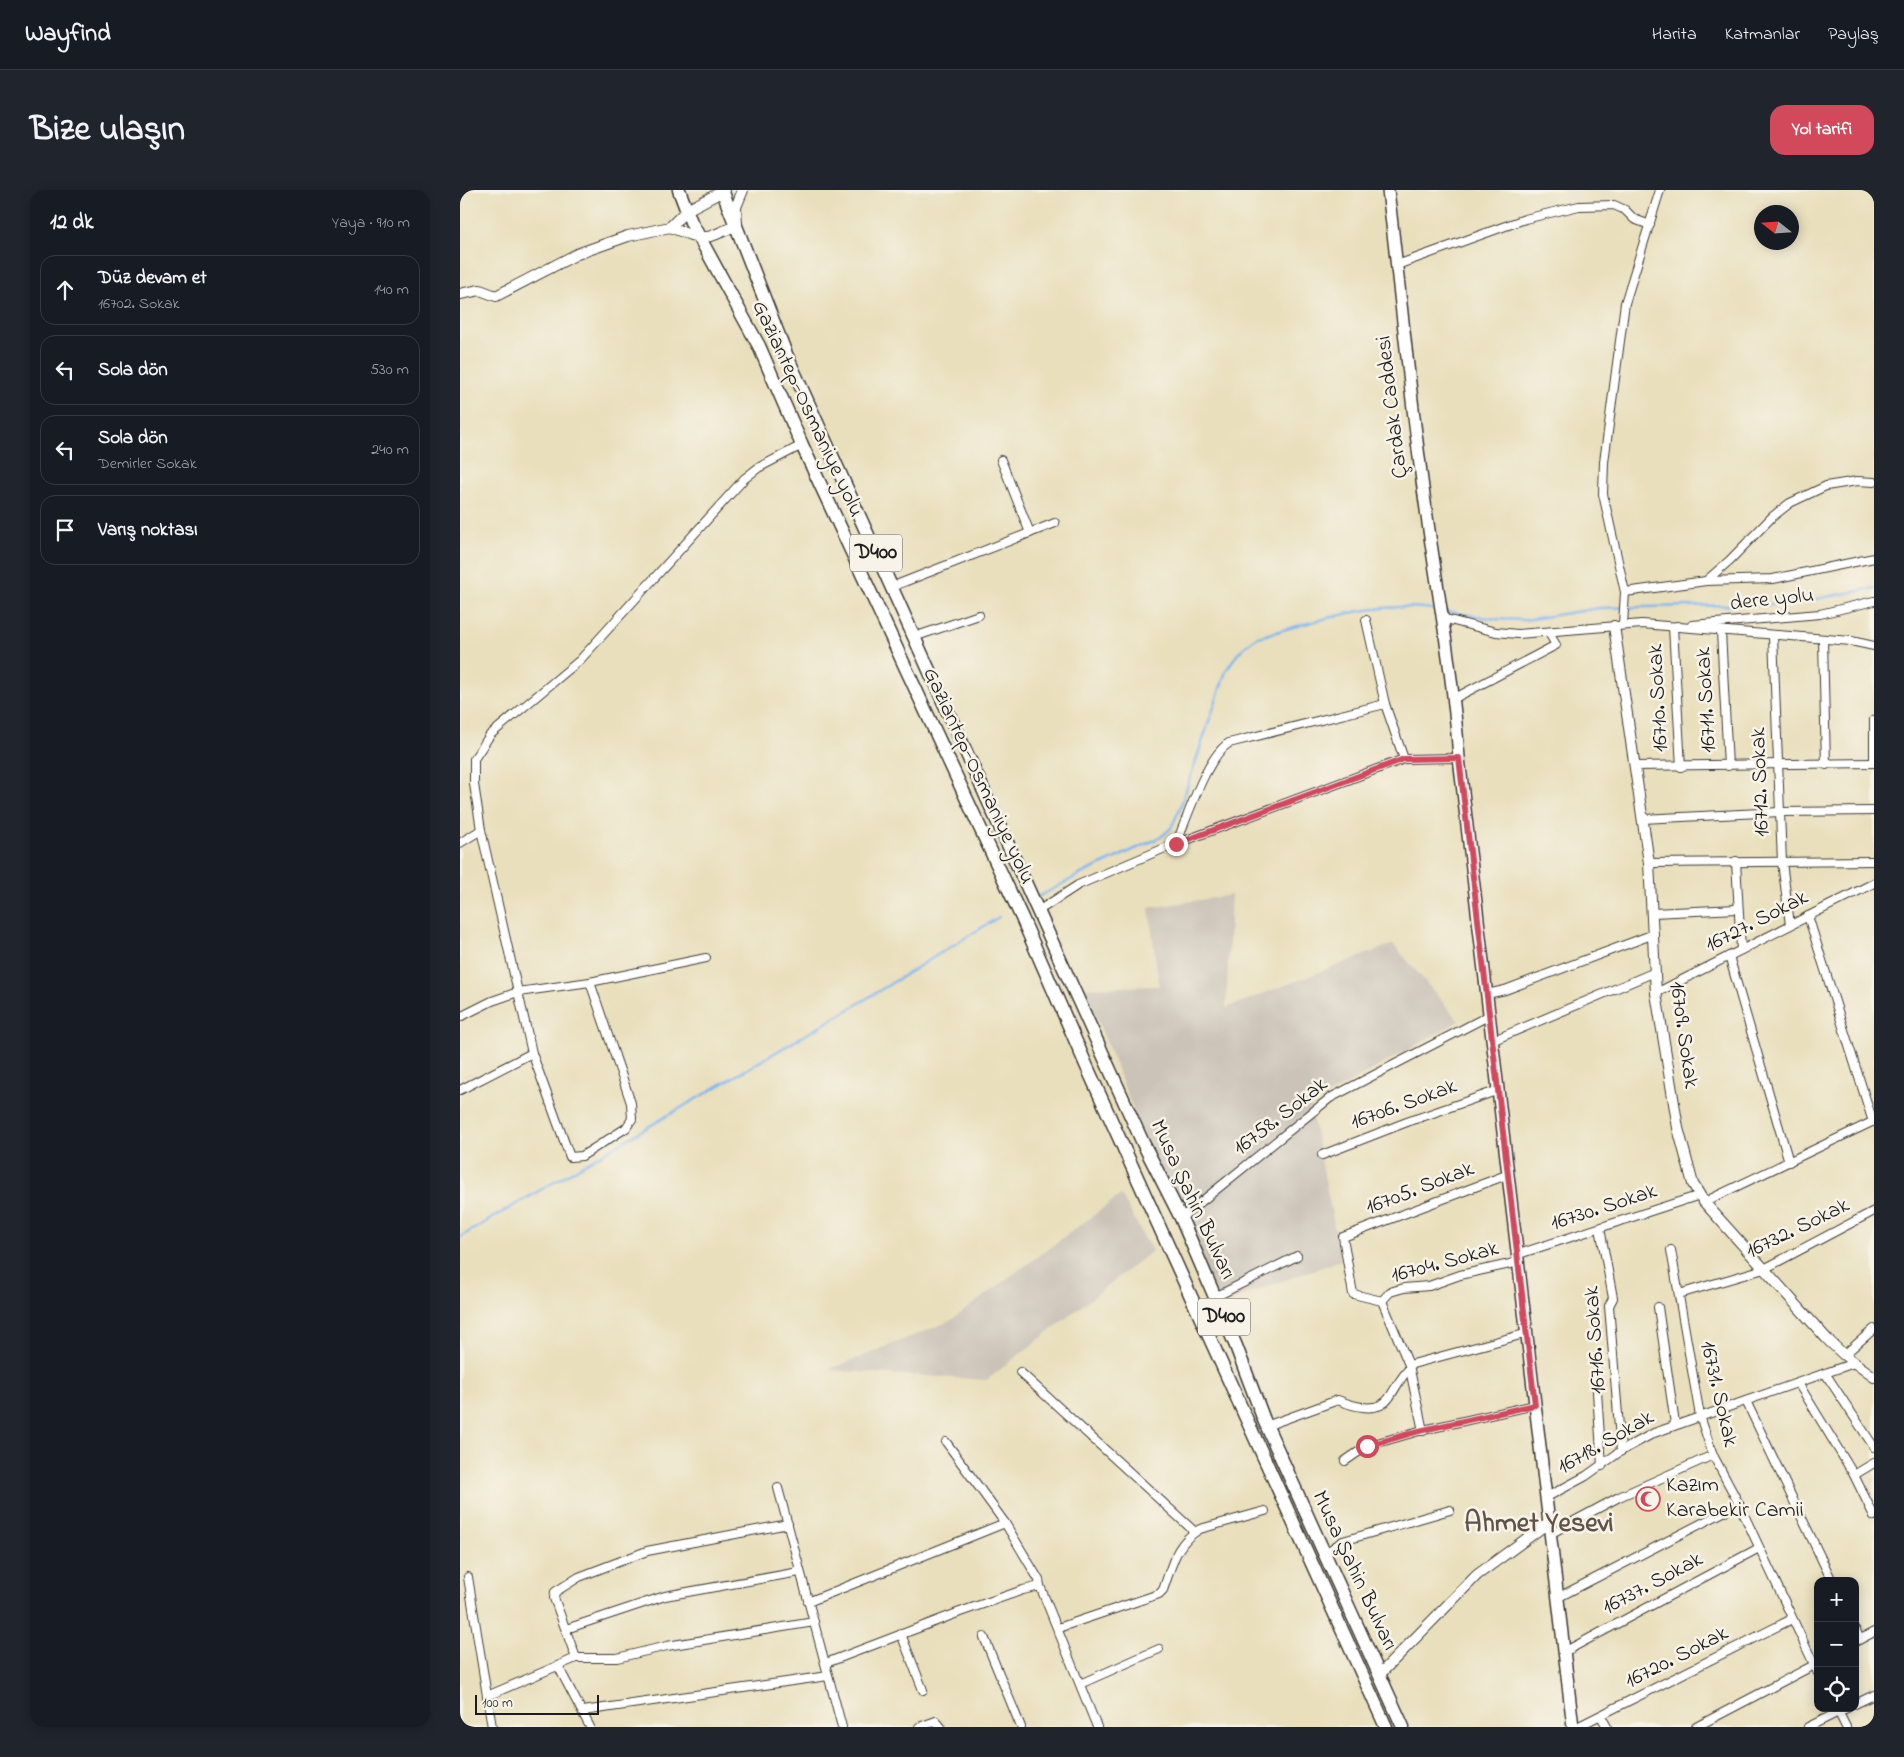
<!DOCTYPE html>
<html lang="tr">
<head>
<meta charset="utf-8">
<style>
	:root { --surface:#171b24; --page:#20242c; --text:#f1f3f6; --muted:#9ea1a6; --line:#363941; --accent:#d1495b }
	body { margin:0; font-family:"Indie Flower",sans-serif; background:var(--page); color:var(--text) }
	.controls { position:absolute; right:15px; bottom:15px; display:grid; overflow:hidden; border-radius:10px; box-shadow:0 2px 12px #0003 }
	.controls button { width:45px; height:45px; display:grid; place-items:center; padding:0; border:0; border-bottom:1px solid var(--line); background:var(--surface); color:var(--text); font:25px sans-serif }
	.compass { position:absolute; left:1294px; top:15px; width:45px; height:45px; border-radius:50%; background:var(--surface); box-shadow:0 2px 12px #0003; rotate:287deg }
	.scale { position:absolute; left:15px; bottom:12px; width:124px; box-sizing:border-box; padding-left:5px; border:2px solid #1c1c1c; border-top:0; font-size:14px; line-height:18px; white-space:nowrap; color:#1c1c1c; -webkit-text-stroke:4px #f7f3e8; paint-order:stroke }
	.stop { position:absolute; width:15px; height:15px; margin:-11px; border:4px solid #d1495b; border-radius:50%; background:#fff }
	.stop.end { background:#d1495b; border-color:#fff; box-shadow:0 1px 5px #0008 }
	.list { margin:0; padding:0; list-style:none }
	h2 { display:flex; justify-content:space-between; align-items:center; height:65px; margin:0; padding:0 20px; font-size:21px }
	h2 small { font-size:16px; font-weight:400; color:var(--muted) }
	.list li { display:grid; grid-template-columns:32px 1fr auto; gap:15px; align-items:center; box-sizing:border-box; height:70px; margin:0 10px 10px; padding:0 10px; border:1px solid var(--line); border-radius:15px }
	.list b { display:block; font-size:19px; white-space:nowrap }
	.list p { margin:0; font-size:16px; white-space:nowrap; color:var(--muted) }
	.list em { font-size:16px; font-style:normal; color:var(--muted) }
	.icon { flex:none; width:28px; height:28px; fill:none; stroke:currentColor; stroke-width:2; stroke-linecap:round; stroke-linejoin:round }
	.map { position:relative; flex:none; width:1414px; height:1537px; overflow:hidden; border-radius:15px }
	header { display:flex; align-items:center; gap:30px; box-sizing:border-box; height:70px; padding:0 25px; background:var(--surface); border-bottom:1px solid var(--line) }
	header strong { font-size:24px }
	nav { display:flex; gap:28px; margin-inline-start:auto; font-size:18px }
	.intro { display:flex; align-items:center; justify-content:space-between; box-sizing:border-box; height:120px; padding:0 30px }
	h1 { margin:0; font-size:35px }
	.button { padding:12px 22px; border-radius:15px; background:var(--accent); color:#fff; font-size:18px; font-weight:700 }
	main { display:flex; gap:30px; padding:0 30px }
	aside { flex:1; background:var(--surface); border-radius:15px; box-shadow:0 2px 12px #0003 }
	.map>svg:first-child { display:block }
	.industrial { fill:#cbc3b8 }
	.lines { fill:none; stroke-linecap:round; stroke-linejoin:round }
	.stream { stroke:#7eb5ed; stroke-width:2.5 }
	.minor-casing { stroke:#3b3934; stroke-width:10 }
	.tertiary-casing { stroke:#3b3934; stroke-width:12 }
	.secondary-casing { stroke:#3b3934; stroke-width:14 }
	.trunk-casing { stroke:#3b3934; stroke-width:15 }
	.minor { stroke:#fff; stroke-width:8 }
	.tertiary { stroke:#fff; stroke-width:10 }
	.secondary { stroke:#fff; stroke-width:11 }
	.trunk { stroke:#fff; stroke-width:12 }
	.route { stroke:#d1495b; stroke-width:6 }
	.labels { text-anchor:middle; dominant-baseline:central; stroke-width:5; stroke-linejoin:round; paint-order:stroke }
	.shield { fill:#f7f3e8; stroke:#5e5c59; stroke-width:1 }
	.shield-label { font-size:21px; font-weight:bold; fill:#1c1c1c }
	.street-label { font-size:22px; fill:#1c1c1c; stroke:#f7f3e8 }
	.poi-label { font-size:22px; fill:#1c1c1c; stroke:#f7f3e8; text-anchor:start }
	.district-label { font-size:28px; font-weight:bold; fill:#605248; stroke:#f7f3e8 }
</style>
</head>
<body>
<header>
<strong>Wayfind</strong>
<nav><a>Harita</a><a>Katmanlar</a><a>Paylaş</a></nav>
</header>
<div class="intro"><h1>Bize ulaşın</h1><a class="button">Yol tarifi</a></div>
<main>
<aside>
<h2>12 dk<small>Yaya · 910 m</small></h2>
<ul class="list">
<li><svg class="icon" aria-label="ahead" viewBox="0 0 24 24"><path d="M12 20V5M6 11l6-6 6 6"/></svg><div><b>Düz devam et</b><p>16702. Sokak</p></div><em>140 m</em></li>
<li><svg class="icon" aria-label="left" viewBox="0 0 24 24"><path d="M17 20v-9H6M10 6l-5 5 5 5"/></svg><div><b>Sola dön</b></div><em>530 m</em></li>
<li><svg class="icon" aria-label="left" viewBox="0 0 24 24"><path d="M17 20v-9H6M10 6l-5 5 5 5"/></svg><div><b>Sola dön</b><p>Demirler Sokak</p></div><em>240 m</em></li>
<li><svg class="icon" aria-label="arrive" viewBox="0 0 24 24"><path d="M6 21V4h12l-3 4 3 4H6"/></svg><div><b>Varış noktası</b></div></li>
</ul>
</aside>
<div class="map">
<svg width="1414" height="1537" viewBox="0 0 1414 1537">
	<rect width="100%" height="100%" fill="#f7f3e8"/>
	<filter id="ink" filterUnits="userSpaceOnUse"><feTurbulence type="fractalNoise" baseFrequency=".02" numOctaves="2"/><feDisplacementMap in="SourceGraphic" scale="10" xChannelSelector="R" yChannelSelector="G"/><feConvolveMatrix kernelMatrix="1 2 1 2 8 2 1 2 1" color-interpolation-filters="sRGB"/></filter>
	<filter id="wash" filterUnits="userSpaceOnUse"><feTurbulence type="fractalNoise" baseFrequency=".0096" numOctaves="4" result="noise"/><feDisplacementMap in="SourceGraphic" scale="20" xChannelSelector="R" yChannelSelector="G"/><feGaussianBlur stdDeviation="1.12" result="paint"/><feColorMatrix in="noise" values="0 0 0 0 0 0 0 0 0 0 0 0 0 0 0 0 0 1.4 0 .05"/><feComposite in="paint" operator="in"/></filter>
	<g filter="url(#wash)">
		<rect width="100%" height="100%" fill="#e9dfbc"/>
		<g class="industrial">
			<path d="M771,705L766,818L933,754L999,831L850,915L881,1070L751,1117L625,798L699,796L689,718Z"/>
			<path d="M661,1005L692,1061L527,1190L368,1180L490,1131Z"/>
		</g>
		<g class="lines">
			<g class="stream">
				<path d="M984,421L1036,429L1065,430L1139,418L1329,414L1414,398"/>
				<path d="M578,707L619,685L701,647L711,638L719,621L766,481C775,466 783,456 798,447C857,431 917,409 978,420"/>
				<path d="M0,1047L388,820L539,727"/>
			</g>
		</g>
	</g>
	<g filter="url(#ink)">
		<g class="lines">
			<g class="minor-casing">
				<g id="minor">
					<path d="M937,75L1065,29L1119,16L1154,15L1165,20L1174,29L1190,35"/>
					<path d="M541,270L570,343"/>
					<path d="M1246,391L1313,389L1414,368"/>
					<path d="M431,397L595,333"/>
					<path d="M1165,402L1246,391L1270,370L1312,327L1330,313L1366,296L1397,291L1414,292"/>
					<path d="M982,428L1036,442L1058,444L1182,434L1391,451L1414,456"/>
					<path d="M906,430L925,514L944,569"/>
					<path d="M1163,435L1165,402L1143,304L1144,272L1165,113L1200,0"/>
					<path d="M1232,435L1360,424L1414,411"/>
					<path d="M1218,436L1213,437L1221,577"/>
					<path d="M1261,441L1268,576"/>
					<path d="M1313,446L1322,672L1330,735"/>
					<path d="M454,447L519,425"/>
					<path d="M1363,450L1366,575"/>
					<path d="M995,508L1096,455L1089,443"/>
					<path d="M1414,573V530"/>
					<path d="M1174,576L1414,573"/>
					<path d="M1182,629L1320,622L1414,621"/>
					<path d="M0,653L21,640"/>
					<path d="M716,654C727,629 746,567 769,553L925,514"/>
					<path d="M1276,671L1281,760"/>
					<path d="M1189,673L1414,671"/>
					<path d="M578,721L618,695L705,658L944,569L999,568"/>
					<path d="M1193,723L1277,719"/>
					<path d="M1348,726L1413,932"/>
					<path d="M1269,766L1329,972"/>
					<path d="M130,792L171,913L172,929L166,938L122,966L110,967L72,863L21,640L14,594V569L30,545L120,470L284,289L298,278L342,255"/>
					<path d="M1196,803L1414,693"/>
					<path d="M1027,804L1045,800L1194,744"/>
					<path d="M0,827L32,811L58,802L130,792L246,768"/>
					<path d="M1034,850L1195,782"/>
					<path d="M0,900L72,863"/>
					<path d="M862,965L947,932L1039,900"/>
					<path d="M1244,1012L1414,931"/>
					<path d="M721,1028L870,908L1030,825"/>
					<path d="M1140,1038L1153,1108L1149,1116L1161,1261"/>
					<path d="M1211,1060L1240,1226L1253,1265L1279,1314L1358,1483"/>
					<path d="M1059,1064L1240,1005"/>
					<path d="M1219,1104L1304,1079L1414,1021"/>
					<path d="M755,1107L837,1066"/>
					<path d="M922,1111L930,1102L944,1098L969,1096L1000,1085L1059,1072"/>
					<path d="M1198,1117L1215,1234"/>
					<path d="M1384,1165L1414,1139"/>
					<path d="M949,1175L1068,1143"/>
					<path d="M560,1182L735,1342"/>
					<path d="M1365,1183L1414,1257"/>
					<path d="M1338,1193L1394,1285L1414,1326"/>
					<path d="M1137,1202L1142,1276"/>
					<path d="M1286,1211L1372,1391"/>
					<path d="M806,1236L878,1210C892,1216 918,1224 929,1208C936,1198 940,1188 949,1179"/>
					<path d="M963,1241L949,1175L922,1111L893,1104L883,1047L1049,984"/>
					<path d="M486,1252L545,1333L579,1390L580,1396L637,1537"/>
					<path d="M885,1271L907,1256L959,1241L1075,1215"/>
					<path d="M1394,1285L1414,1273"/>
					<path d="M318,1298L382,1537"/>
					<path d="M1087,1307L1126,1286L1161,1261L1194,1243L1394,1173"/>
					<path d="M1090,1344L1159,1307L1253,1265"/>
					<path d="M864,1364L883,1351L990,1320"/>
					<path d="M8,1387L32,1537"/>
					<path d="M1097,1408L1279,1314"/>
					<path d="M348,1412L545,1333"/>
					<path d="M598,1438L699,1404L703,1400C712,1376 715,1353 740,1339L805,1321"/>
					<path d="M106,1439L205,1406L339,1382"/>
					<path d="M1395,1439L1400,1449"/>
					<path d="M441,1444L463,1500"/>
					<path d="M524,1447L561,1537"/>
					<path d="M1395,1452L1414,1442"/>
					<path d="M1104,1462L1299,1358"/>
					<path d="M116,1468L94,1408L95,1402L119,1387L187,1361L328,1334"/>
					<path d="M366,1473L500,1422L563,1400L580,1396"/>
					<path d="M98,1476L130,1537"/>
					<path d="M620,1494L699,1459"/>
					<path d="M27,1506L116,1468H157L207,1456L354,1432"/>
					<path d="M1395,1514L1414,1505"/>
					<path d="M1377,1519L1386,1537"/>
					<path d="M123,1521L368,1486"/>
					<path d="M1141,1526L1147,1537"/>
					<path d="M459,1537L476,1531L481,1537"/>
					<path d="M1117,1537L1332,1429"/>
					<path d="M1236,1537L1356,1474"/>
					<path d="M1348,1537L1387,1518"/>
				</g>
			</g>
			<g class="tertiary-casing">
				<g id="tertiary">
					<path d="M265,0L227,20L210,37C245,51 242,51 277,35L276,17L283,0"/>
					<path d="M0,104L20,100L36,106L117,64L168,46L210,37"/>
					<path d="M1154,436L1189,673L1196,803L1218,938L1233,994L1244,1012L1367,1149L1384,1165L1414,1187"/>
					<path d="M920,1484L1017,1385L1088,1333"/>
				</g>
			</g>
			<g class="secondary-casing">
				<path id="secondary" d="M928,0C939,92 948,183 960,275C972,373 992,469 999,568L1113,1537"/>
			</g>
			<g class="trunk-casing">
				<g id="trunk">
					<path d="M219,0L231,32L299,156L342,255L562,728L627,877L926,1537"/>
					<path d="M262,0L326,164L683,953L721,1028L776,1156L804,1230L943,1537"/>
				</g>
			</g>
			<use href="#minor" class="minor"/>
			<use href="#tertiary" class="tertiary"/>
			<use href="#secondary" class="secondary"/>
			<use href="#trunk" class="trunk"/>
		</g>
	</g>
	<g class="lines" filter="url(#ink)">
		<path class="route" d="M716,654L944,569L999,568L1075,1215L959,1241L907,1256"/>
	</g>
	<defs>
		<g id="mosque-ring" transform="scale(1.25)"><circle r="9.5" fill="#f7f3e8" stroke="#d1495b" stroke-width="1.5"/><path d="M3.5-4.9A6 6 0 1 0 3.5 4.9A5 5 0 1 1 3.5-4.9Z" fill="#d1495b"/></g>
	</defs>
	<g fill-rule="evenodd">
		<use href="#mosque-ring" x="1188" y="1309"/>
	</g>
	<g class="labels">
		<g class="shield">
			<rect x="390" y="344.5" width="52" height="37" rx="4"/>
			<rect x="738" y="1108.5" width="52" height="37" rx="4"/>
		</g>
		<g class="shield-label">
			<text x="416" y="363">D400</text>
			<text x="764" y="1127">D400</text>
		</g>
		<g class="street-label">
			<text transform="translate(933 217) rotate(-97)">Çardak Caddesi</text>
			<text transform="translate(347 219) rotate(65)">Gaziantep-Osmaniye yolu</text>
			<text transform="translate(1312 410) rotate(-6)">dere yolu</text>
			<text transform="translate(1199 508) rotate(-93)">16710. Sokak</text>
			<text transform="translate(1247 510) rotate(-93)">16711. Sokak</text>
			<text transform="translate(518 586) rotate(65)">Gaziantep-Osmaniye yolu</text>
			<text transform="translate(1301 592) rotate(-92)">16712. Sokak</text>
			<text transform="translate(1297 732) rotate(-27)">16727. Sokak</text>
			<text transform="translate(1223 845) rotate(82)">16709. Sokak</text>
			<text transform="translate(944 915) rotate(-20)">16706. Sokak</text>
			<text transform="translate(821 927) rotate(-38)">16758. Sokak</text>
			<text transform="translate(960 999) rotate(-21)">16705. Sokak</text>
			<text transform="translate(732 1010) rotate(65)">Musa Şahin Bulvarı</text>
			<text transform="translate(1144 1018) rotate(-18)">16730. Sokak</text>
			<text transform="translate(1338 1039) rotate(-26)">16732. Sokak</text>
			<text transform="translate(985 1073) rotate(-15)">16704. Sokak</text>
			<text transform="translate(1136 1150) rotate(-94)">16716. Sokak</text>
			<text transform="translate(1258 1204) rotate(77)">16731. Sokak</text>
			<text transform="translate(1146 1253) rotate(-30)">16718. Sokak</text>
			<text transform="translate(894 1381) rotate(65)">Musa Şahin Bulvarı</text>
			<text transform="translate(1193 1394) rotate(-28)">16737. Sokak</text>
			<text transform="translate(1217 1468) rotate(-27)">16720. Sokak</text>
		</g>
		<g class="poi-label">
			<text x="1206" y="1296">Kazım<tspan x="1206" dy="25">Karabekir Camii</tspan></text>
		</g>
		<g class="district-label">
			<text x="1079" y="1334">Ahmet Yesevi</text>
		</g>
	</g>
</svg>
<div class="controls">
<button>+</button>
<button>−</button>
<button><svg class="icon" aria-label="locate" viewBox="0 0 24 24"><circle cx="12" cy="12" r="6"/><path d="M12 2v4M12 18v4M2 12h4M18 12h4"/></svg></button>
</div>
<svg class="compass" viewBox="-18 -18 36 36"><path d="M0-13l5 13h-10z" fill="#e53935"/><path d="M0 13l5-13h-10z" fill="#9ea1a6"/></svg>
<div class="scale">100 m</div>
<div class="stop" style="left:907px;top:1256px"></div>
<div class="stop end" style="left:716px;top:654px"></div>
</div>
</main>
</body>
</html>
